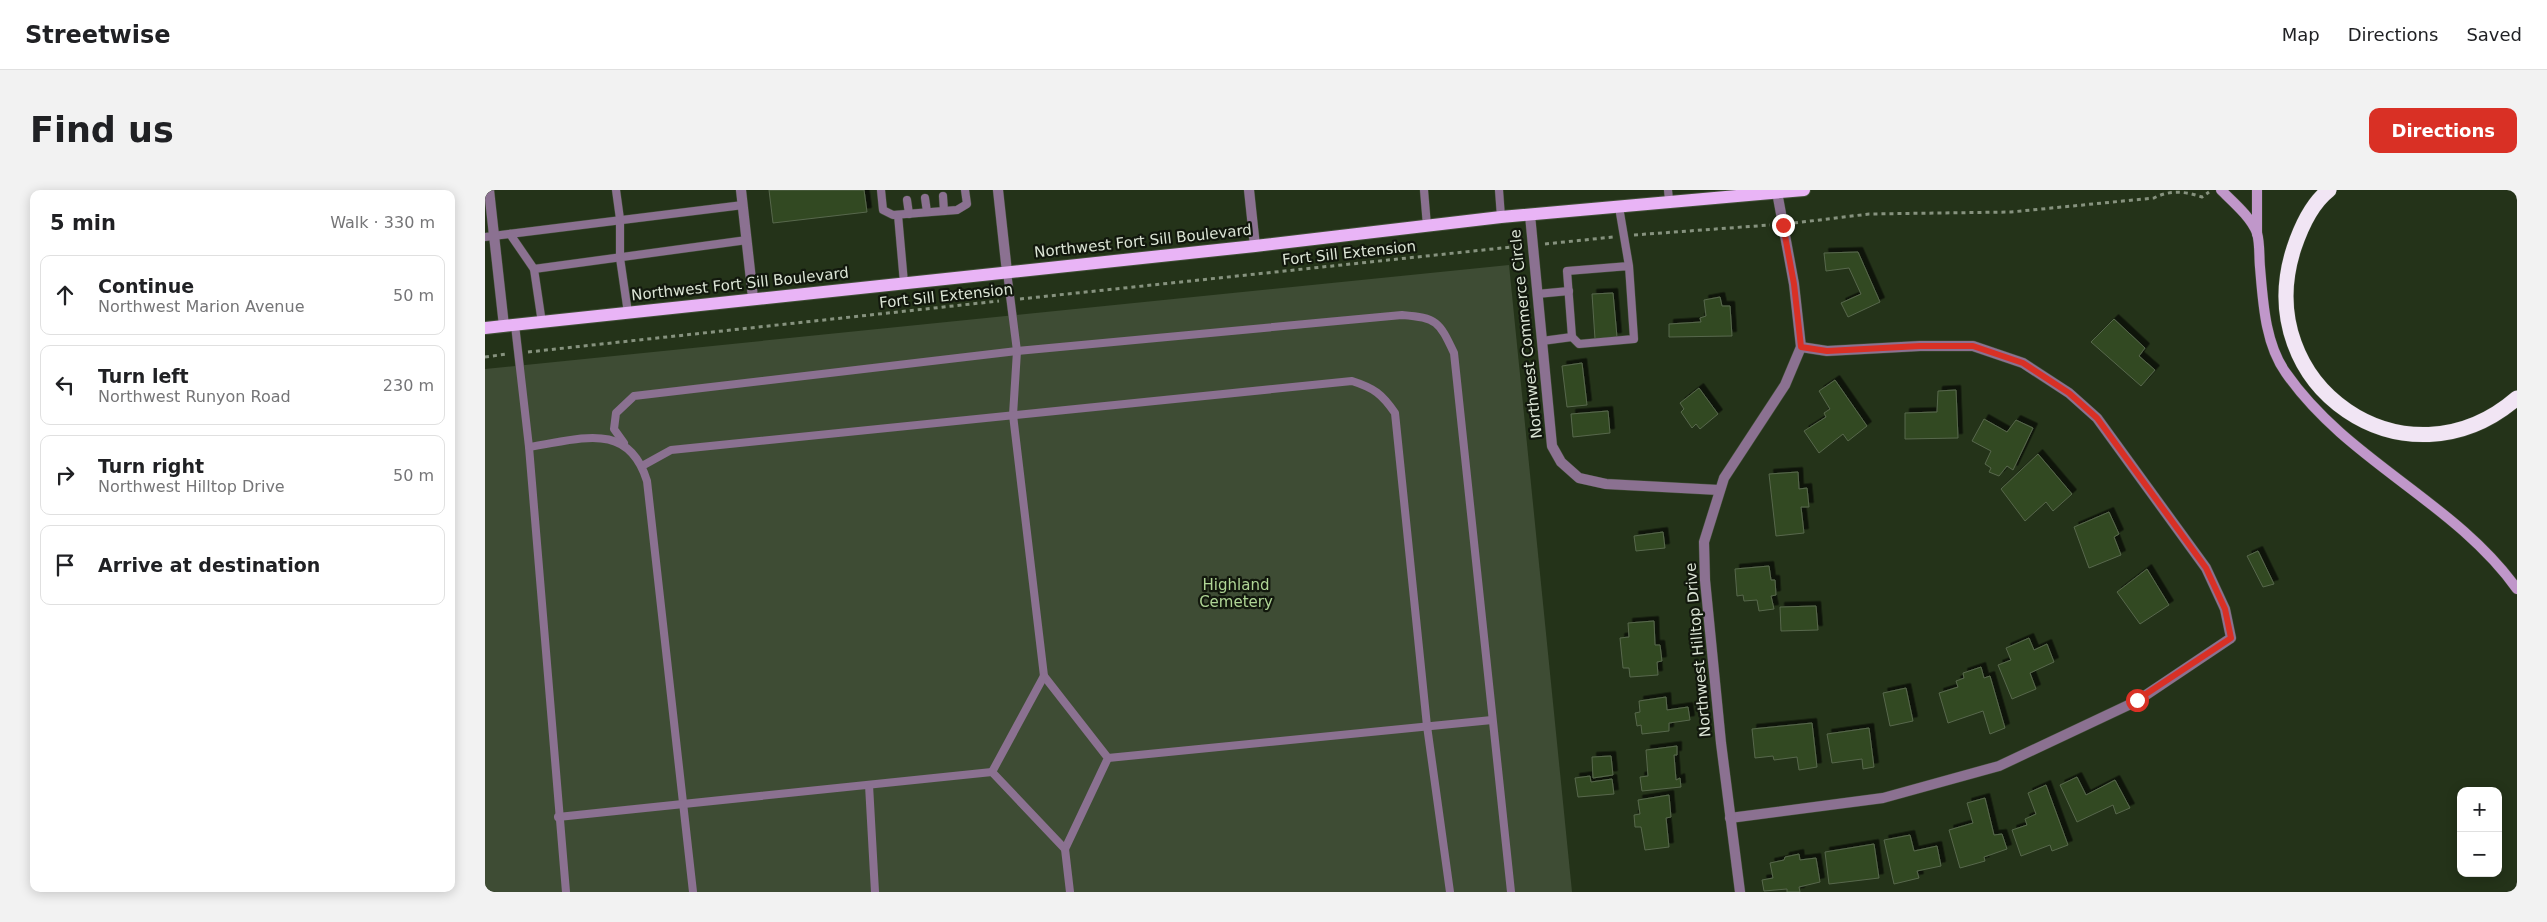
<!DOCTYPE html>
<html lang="en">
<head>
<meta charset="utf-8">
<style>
	:root { --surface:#fff; --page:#f2f2f2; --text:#202124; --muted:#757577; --line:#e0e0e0; --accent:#d93025 }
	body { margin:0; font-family:"DejaVu Sans",sans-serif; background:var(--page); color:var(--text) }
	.controls { position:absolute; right:15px; bottom:15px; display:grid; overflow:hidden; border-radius:10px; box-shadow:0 2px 12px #0003 }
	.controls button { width:45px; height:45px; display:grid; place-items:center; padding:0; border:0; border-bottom:1px solid var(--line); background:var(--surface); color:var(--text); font:25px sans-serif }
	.stop { position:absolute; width:15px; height:15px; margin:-11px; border:4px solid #d93025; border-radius:50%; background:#fff }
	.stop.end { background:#d93025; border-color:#fff; box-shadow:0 1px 5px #0008 }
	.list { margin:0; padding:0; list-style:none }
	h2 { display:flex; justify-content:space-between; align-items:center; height:65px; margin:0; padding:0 20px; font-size:21px }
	h2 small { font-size:16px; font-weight:400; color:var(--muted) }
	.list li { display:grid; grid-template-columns:32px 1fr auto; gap:15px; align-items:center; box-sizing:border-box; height:80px; margin:0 10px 10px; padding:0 10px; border:1px solid var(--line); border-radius:10px }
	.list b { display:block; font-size:19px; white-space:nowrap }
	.list p { margin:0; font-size:16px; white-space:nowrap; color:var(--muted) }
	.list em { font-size:16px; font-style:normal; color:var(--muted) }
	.icon { flex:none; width:28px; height:28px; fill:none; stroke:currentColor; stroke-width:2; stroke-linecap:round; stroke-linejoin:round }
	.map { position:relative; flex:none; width:2032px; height:702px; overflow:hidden; border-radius:10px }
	header { display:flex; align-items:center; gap:30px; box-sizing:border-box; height:70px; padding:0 25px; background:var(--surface); border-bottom:1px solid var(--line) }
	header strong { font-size:24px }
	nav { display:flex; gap:28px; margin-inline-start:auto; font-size:18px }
	.intro { display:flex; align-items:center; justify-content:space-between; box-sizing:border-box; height:120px; padding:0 30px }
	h1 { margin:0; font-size:35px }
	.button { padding:12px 22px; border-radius:10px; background:var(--accent); color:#fff; font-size:18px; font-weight:700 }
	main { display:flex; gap:30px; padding:0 30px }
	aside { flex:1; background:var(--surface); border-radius:10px; box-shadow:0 2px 12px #0003 }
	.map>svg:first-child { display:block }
	.green { fill:#3e4c34 }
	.building { fill:#334823; stroke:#57684c; filter:url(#shadow) }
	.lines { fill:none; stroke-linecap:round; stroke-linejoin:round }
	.lane-casing { stroke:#414f37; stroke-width:9 }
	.street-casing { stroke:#414f37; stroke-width:11 }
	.secondary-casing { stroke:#414f37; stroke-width:11 }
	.primary-casing { stroke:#414f37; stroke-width:14 }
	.highway-casing { stroke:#414f37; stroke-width:16 }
	.path { stroke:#86927e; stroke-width:3; stroke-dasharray:4 4; stroke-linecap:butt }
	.lane { stroke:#8b7191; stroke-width:8 }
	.street { stroke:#8b7191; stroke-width:10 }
	.secondary { stroke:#c097ca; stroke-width:10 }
	.primary { stroke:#e9b4f6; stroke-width:12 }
	.highway { stroke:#f1e5f4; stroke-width:15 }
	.route { stroke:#d93025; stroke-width:6 }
	.labels { text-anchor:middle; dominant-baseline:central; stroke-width:4.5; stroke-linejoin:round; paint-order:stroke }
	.street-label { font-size:15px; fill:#dce5d6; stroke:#12180d }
	.park-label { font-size:15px; fill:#afd595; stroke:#12180d }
</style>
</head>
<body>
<header>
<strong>Streetwise</strong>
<nav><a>Map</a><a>Directions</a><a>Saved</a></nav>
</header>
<div class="intro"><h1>Find us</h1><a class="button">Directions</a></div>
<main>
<aside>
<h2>5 min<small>Walk · 330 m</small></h2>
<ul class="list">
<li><svg class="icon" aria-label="ahead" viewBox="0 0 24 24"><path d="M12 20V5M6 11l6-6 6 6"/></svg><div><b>Continue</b><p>Northwest Marion Avenue</p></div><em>50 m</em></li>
<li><svg class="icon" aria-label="left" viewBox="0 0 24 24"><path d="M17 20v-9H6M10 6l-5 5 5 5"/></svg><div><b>Turn left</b><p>Northwest Runyon Road</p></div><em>230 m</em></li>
<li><svg class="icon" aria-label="right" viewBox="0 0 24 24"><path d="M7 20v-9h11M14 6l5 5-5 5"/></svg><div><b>Turn right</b><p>Northwest Hilltop Drive</p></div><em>50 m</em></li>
<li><svg class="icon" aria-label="arrive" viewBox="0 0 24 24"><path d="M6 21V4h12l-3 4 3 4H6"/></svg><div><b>Arrive at destination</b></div></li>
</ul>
</aside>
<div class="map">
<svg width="2032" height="702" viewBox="0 0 2032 702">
	<defs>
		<filter id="shadow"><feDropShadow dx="4.5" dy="-4.5" stdDeviation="0" flood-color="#0009"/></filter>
	</defs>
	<rect width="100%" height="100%" fill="#243319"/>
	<path class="green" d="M1024,75L1087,702H0V179Z"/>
	<g class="building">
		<path d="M284,0H379L382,22L288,33Z"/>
		<path d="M1373,62L1395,112L1363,127L1356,113L1376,104L1364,78L1341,81L1339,63Z"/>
		<path d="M1128,103L1132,147L1110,149L1107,104Z"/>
		<path d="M1235,107L1237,116H1245L1247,146L1184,147V134L1216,132L1215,128L1221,126L1219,110Z"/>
		<path d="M1629,129L1660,158L1654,166L1670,180L1656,196L1606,152Z"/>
		<path d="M1097,173L1102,215L1082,217L1077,176Z"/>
		<path d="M1350,190L1382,236L1363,251L1358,244L1334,263L1319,241L1341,227L1339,223L1345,219L1334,201Z"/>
		<path d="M1214,198L1233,224L1215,239L1211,234L1207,238L1196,222L1199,219L1195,213Z"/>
		<path d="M1471,200L1473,248L1420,249V223L1452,222L1453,201Z"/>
		<path d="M1123,221L1125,243L1088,247L1086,224Z"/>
		<path d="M1499,229L1522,242L1531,230L1548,238L1528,280L1522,276L1514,286L1504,282L1506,278L1500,274L1506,261L1487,251Z"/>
		<path d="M1553,264L1587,304L1568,321L1561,312L1540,331L1516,299Z"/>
		<path d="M1313,282L1314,299L1322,298L1324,317H1316L1319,343L1291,346L1284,284Z"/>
		<path d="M1624,322L1634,344L1629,347L1636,365L1604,378L1589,337Z"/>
		<path d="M1178,342L1180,358L1151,361L1149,346Z"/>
		<path d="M1773,361L1789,394L1778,397L1762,366Z"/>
		<path d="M1284,376L1286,390H1290L1291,405L1286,406L1289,419L1274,421L1272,410L1259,411L1258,405L1252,406L1250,379Z"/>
		<path d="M1662,379L1684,415L1655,434L1632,402Z"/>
		<path d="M1331,416L1333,440L1296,441L1295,417Z"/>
		<path d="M1169,431L1170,455H1175L1177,471L1172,472L1173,485L1145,487L1144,478H1138L1135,448L1144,447L1143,433Z"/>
		<path d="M1544,448L1549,460L1562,454L1569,472L1545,483L1551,499L1527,509L1513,475L1526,470L1521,458Z"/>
		<path d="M1496,477L1499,488L1505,486L1520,538L1505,544L1498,521L1463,533L1454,503L1473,497L1471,491L1479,488L1478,483Z"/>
		<path d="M1421,498L1428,531L1405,536L1398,503Z"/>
		<path d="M1181,507L1182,520L1203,517L1205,530L1184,533V541L1157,544L1156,535L1152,536L1150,523L1155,522L1154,511Z"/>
		<path d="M1327,533L1332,577L1314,580L1312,567L1289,570L1288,566L1270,568L1267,539Z"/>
		<path d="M1384,538L1389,577L1378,579L1377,569L1347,573L1342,544Z"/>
		<path d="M1192,556V565H1189L1191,590L1195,588L1196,597L1157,601L1155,587L1163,586L1161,560Z"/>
		<path d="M1126,566L1128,585L1108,588L1107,567Z"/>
		<path d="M1105,586L1106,592L1127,589L1129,604L1093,607L1090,588Z"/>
		<path d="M1592,587L1601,605L1630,590L1645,618L1631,624L1628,615L1592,632L1575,595Z"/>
		<path d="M1561,595L1583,655L1567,661L1565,655L1536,666L1527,640L1542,635L1540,629L1551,624L1543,603Z"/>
		<path d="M1184,605L1186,627L1181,628L1184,657L1160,660L1156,637H1150L1149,625L1155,624L1153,610Z"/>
		<path d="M1500,608L1509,645L1517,644L1522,659L1499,667L1500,671L1475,678L1464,640L1488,633L1482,613Z"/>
		<path d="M1425,645L1429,661L1452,656L1456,676L1432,681L1434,688L1409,694L1399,650Z"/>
		<path d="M1389,654L1394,688L1344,694L1340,662Z"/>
		<path d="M1314,664L1315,670L1331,668L1335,692L1314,697L1315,702H1302V699L1279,701L1277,690L1288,688L1285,673L1299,670L1300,667Z"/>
	</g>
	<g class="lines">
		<g class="lane-casing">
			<g id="lane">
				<path d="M131,0L135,29V68L143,123"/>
				<path d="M396,0L398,20L408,25L472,20L482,14L480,0"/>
				<path d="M939,0L942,36"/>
				<path d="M1014,0L1016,27"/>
				<path d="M1183,0L1184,10"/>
				<path d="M458,6L459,21"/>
				<path d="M440,8L442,22"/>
				<path d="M422,10L424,24"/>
				<path d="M1134,17L1144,76L1082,81L1087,147L1094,154L1149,149L1144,76"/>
				<path d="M413,25L419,93"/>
				<path d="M25,44L49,79"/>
				<path d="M0,47L258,15"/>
				<path d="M522,82L532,161L528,225L559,486L623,568L580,659"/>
				<path d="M1052,104L1084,101"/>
				<path d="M57,133L49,79L262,50"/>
				<path d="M30,135L44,257L81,702"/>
				<path d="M1057,151L1087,147"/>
				<path d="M139,253L129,239L131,223L149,206L532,161L917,125C952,128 954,131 969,163L1026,702"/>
				<path d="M44,257C93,250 143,229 162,291L208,702"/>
				<path d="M157,276L186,260L867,191C889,198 897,204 910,223L942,536L965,702"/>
				<path d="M623,568L1007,530"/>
				<path d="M507,582L559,486"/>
				<path d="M384,595L390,702"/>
				<path d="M73,627L507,582L580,659L585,702"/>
			</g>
		</g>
		<g class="street-casing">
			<g id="street">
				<path d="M4,0L19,136"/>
				<path d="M256,0L268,108"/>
				<path d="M513,0L522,82"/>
				<path d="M764,0L770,56"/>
				<path d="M1045,25L1067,256L1076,272L1094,288L1121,294L1234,300"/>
				<path d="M1245,628L1398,608L1514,576L1652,511L1746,448L1740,419L1721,378L1612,228L1584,203L1538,173L1488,156H1435L1342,161L1316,157"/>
				<path d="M1255,702L1236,553L1220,390L1219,352L1239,288L1300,195L1316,157L1309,94L1292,2"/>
			</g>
		</g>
		<g class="secondary-casing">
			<g id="secondary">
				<path d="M1736,0C1748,12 1766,27 1772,43C1775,53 1774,67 1775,77C1778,112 1780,154 1801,183C1862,271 1970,312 2032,399"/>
				<path d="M1772,0V44"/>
			</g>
		</g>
		<g class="primary-casing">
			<path id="primary" d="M0,138L770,56L1016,27L1319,0"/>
		</g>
		<g class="highway-casing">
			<path id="highway" d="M1844,0C1826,14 1816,37 1809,58C1764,196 1921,304 2032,208"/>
		</g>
		<g class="path">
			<path d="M1309,33L1384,24L1526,22L1669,8C1684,0 1700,1 1717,7L1724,2"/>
			<path d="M1149,45L1285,35"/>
			<path d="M1060,54L1128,47"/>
			<path d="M535,109L1036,56"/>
			<path d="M43,162L514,111"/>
			<path d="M0,167L22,164"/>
		</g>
		<use href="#lane" class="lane"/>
		<use href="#street" class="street"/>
		<use href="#secondary" class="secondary"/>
		<use href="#primary" class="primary"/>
		<use href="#highway" class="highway"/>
	</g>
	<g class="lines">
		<path class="route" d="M1298,35L1309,94L1316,157L1342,161L1435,156H1488L1538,173L1584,203L1612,228L1721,378L1740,419L1746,448L1652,510"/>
	</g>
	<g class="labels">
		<g class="street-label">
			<text transform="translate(658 51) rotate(-6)">Northwest Fort Sill Boulevard</text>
			<text transform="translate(864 63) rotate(-6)">Fort Sill Extension</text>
			<text transform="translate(255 94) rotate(-6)">Northwest Fort Sill Boulevard</text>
			<text transform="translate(461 106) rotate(-6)">Fort Sill Extension</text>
			<text transform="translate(1041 144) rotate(-96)">Northwest Commerce Circle</text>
			<text transform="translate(1213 460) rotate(-95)">Northwest Hilltop Drive</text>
		</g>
		<g class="park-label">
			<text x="751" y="395">Highland<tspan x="751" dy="17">Cemetery</tspan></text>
		</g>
	</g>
</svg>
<div class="controls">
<button>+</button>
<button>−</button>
</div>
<div class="stop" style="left:1652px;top:510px"></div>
<div class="stop end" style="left:1298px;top:35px"></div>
</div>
</main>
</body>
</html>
